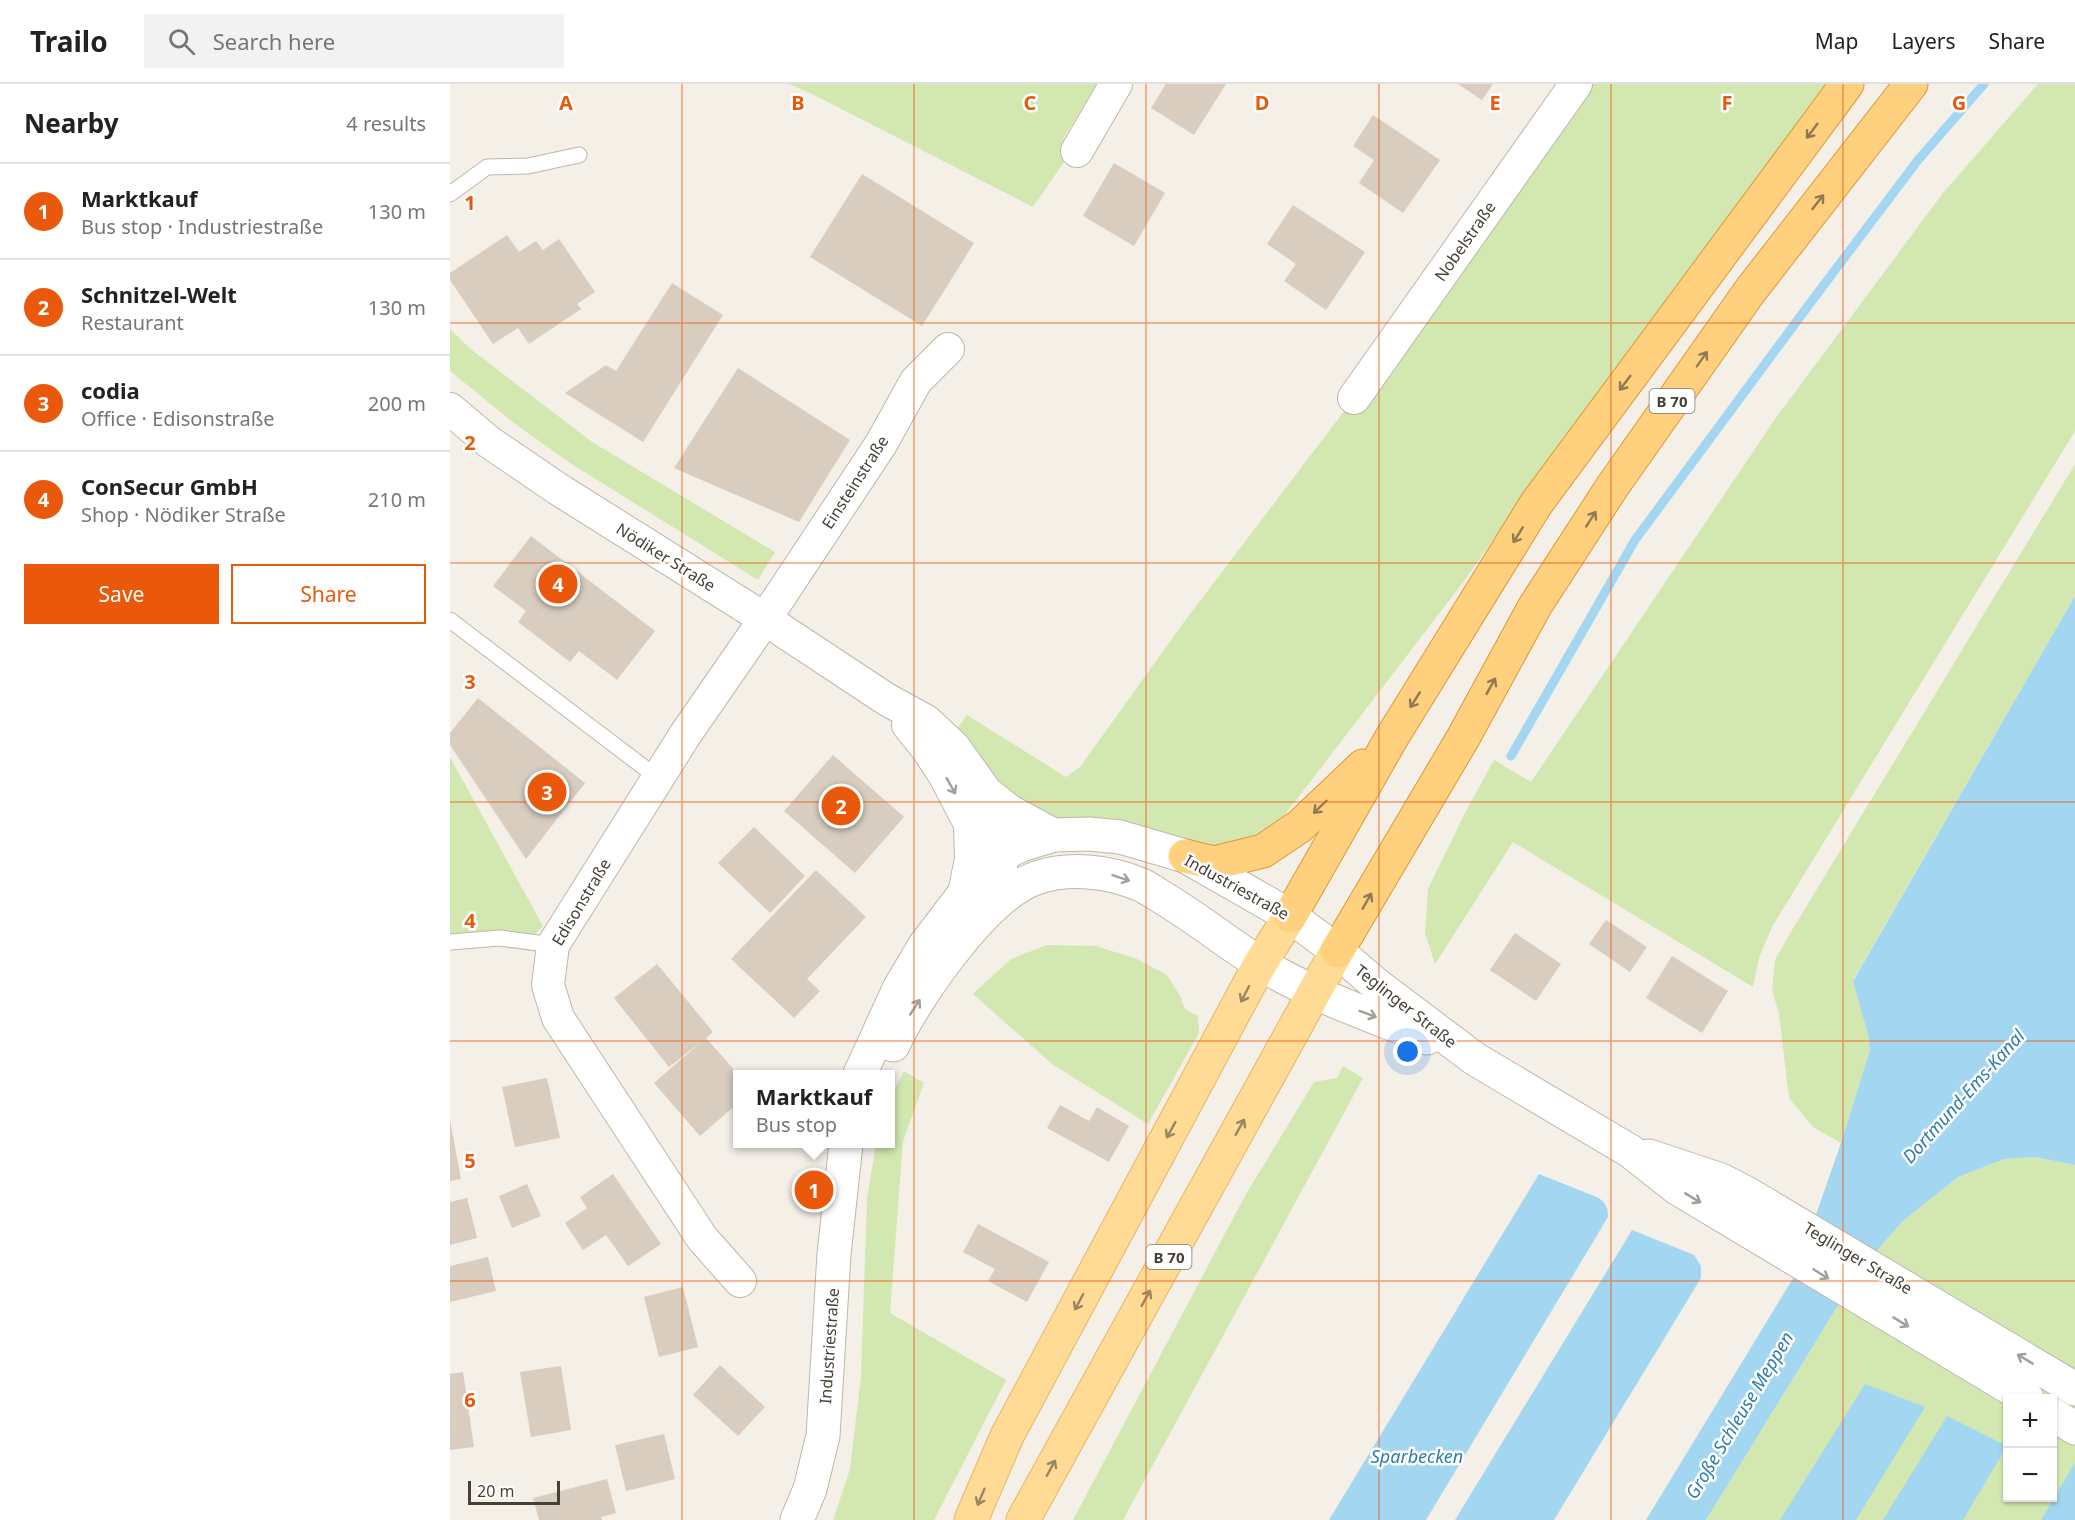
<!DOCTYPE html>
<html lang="en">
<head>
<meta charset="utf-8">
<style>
	:root { --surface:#fff; --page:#f2f2f2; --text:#222; --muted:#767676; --line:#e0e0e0; --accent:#ea580c }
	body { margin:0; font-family:"Noto Sans",sans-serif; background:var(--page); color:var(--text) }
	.controls { position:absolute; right:18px; bottom:18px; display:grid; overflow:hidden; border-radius:0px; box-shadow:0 2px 4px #0004 }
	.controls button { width:54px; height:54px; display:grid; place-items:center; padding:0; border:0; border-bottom:2px solid var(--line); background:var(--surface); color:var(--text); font:30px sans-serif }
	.scale { position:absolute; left:18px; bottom:15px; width:92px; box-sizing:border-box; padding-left:6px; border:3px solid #474036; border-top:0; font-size:16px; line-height:21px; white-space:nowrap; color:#474036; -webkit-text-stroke:4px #fff; paint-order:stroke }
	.you { position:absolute; left:958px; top:968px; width:21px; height:21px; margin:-15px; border:4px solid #fff; border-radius:50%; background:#1a73e8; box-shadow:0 0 0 9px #1a73e833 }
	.badge { display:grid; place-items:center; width:39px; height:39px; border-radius:50%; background:var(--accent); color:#fff; font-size:20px; font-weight:700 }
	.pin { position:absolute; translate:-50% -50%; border:3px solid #fff; box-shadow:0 2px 6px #0006 }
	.popup { position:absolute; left:283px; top:986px; width:162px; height:78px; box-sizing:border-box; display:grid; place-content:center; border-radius:0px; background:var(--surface); filter:drop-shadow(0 2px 4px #0005); font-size:20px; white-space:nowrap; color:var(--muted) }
	.popup b { font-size:22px; color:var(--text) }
	.popup::after { content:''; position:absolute; left:50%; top:100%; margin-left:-12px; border:12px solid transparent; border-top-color:var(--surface) }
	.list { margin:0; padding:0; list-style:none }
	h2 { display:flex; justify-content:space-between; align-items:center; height:78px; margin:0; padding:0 24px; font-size:26px }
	h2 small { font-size:20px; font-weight:400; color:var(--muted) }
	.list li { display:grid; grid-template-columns:39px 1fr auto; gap:18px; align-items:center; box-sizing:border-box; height:96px; padding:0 24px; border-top:2px solid var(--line) }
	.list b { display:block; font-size:22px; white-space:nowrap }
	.list p { margin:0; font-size:20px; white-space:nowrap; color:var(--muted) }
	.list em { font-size:20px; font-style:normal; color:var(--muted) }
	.actions { display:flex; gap:12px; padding:18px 24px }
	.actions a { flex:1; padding:14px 0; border:2px solid var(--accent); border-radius:0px; text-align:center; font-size:21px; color:var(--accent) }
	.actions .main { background:var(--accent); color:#fff }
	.icon { flex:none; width:33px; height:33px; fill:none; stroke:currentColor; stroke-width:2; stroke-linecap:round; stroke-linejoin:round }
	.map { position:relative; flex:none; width:1625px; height:1436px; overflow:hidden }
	header { display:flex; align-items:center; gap:36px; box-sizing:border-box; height:84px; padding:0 30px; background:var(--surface); border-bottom:2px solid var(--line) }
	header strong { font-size:28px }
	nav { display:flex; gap:33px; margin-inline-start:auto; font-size:21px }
	.search { width:420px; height:54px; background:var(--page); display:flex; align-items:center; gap:15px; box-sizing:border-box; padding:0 21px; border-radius:0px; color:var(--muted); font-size:22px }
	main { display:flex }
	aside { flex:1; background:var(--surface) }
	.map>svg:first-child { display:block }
	.green { fill:#d2e8b0; fill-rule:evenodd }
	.water { fill:#a3d6f1 }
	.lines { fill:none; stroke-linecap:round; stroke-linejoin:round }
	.stream { stroke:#a3d6f1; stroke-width:9 }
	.building { fill:#d9cdc0 }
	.service-casing { stroke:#bfb7aa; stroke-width:17 }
	.minor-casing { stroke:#bfb7aa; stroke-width:34 }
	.tertiary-casing { stroke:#bfb7aa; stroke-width:35 }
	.primary-casing { stroke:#e5b764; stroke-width:35 }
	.trunk-casing { stroke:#df9836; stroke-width:35 }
	.service { stroke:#fff; stroke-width:15 }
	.minor { stroke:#fff; stroke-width:32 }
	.tertiary { stroke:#fff; stroke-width:33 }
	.primary { stroke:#ffdb95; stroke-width:33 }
	.trunk { stroke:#ffd07e; stroke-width:33 }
	.oneway { stroke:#917a53 }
	.oneway2 { stroke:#a3a09a }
	.oneway3 { stroke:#9a8661 }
	.grid { fill:none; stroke:#e8590c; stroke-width:1.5; stroke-opacity:0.55 }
	.labels { text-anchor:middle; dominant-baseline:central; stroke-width:5; stroke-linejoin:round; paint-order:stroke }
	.shield { fill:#fff; stroke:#7e7972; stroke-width:1.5 }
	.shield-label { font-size:15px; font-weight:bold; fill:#474036 }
	.street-label { font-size:16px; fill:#474036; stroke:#fff }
	.water-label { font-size:18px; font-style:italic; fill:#2d7dac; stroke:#fff }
	.grid-label { font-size:20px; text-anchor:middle; font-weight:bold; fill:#e8590c; stroke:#fff; stroke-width:5; stroke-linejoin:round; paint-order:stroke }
</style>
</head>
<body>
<header>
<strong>Trailo</strong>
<div class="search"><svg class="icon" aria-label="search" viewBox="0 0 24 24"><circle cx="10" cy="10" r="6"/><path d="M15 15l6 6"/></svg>Search here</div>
<nav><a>Map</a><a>Layers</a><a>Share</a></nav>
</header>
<main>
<aside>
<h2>Nearby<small>4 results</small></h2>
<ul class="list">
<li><span class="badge">1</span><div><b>Marktkauf</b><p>Bus stop · Industriestraße</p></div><em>130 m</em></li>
<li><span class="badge">2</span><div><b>Schnitzel-Welt</b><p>Restaurant</p></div><em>130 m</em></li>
<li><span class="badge">3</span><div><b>codia</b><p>Office · Edisonstraße</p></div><em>200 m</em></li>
<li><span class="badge">4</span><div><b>ConSecur GmbH</b><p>Shop · Nödiker Straße</p></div><em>210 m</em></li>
</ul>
<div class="actions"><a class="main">Save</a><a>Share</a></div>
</aside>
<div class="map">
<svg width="1625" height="1436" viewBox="0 0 1625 1436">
	<rect width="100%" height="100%" fill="#f4efe7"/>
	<g class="green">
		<path d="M339,0H647L613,55L623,65L583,123L360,9Z"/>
		<path d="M1127,0H1377L1123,342L1014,497L834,732L810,752L756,764L597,733L569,723L505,648L517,631L616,693L630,683L734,538L904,314Z"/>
		<path d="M1588,0H1625V347L1322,843L1309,874L1303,903L1063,758L985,880L975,849L978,805L1015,729L1044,676L1081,698L1325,335L1493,109Z"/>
		<path d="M0,245L18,263L142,358L325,468L308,496L120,379L64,339L0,287Z"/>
		<path d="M1625,380V512L1403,896L1418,951L1420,966L1391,1059L1363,1043L1339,1014L1329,930L1322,906L1325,876L1339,851Z"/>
		<path d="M0,673L93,842L75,861L0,858Z"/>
		<path d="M597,861L646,862L687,875L717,891L730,912L735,925L748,932L749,949L698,1040L602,980L523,910L561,875Z"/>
		<path d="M893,982L913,994L673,1436H623L796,1110L864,998L887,994Z"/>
		<path d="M454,987L474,999L453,1057L440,1229L556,1296L484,1436H383L400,1385L411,1292L417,1115L426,1060H440L441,1013Z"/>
		<path d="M1585,1073L1625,1081V1379L1591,1436H1256L1411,1184L1454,1136L1508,1093L1554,1075ZM1558,1314H1602V1414H1558Z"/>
	</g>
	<g class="water">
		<path d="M1625,512V1081L1585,1073L1554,1075L1508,1093L1454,1136L1411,1184L1256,1436H1196L1345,1191L1391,1059L1420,966L1418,951L1403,897Z"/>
		<path d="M1089,1090L1149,1114C1156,1120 1158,1124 1158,1133L976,1436H879Z"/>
		<path d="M1182,1146L1244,1171L1251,1182V1194L1104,1436H1005Z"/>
		<path d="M1415,1300L1475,1323L1406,1436H1330Z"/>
		<path d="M1497,1332L1557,1362L1513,1436H1433Z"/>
		<path d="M1625,1379V1436H1591L1624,1380Z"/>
	</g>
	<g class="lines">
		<path class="stream" d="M1061,672L1185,456L1361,218L1468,76L1534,0"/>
	</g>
	<g class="building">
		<path d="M716,0H776L744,51L701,24Z"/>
		<path d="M1008,0H1043L1032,16Z"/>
		<path d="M923,31L990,76L953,129L909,99L924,76L903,62Z"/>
		<path d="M664,79L715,109L684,162L633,132Z"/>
		<path d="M412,90L524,159L472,242L360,173Z"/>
		<path d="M843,121L915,168L876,226L834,197L846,180L817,160Z"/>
		<path d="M57,151L69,168L86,157L93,166L109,155L145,208L127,220L131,225L79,260L68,244L43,260L0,196V189Z"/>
		<path d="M222,199L273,231L193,358L115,309L156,281L166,287Z"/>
		<path d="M288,284L400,356L349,438L224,384Z"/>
		<path d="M81,452L205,547L167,596L129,567L120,578L68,538L76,527L43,502Z"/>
		<path d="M28,614L135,699L76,775L0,661V649Z"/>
		<path d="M383,671L454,733L405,789L334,727Z"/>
		<path d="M304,743L355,792L320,829L268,779Z"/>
		<path d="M366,786L416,833L357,895L370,907L344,934L281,875Z"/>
		<path d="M1156,836L1197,863L1180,888L1139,860Z"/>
		<path d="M1065,849L1111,880L1086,917L1040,886Z"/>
		<path d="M1222,872L1278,907L1252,949L1196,914Z"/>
		<path d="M207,880L263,948L256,954L288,990V1019L250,1052L204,999L252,957L219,983L164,914Z"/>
		<path d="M97,994L110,1054L65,1063L52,1003Z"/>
		<path d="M610,1021L639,1037L647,1023L679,1042L659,1078L597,1044Z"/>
		<path d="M0,1036L11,1095L0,1097Z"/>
		<path d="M163,1090L211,1160L178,1182L156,1151L133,1166L115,1139L137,1124L130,1113Z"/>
		<path d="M77,1100L91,1132L62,1144L49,1112Z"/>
		<path d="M17,1114L27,1154L0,1161V1118Z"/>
		<path d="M528,1140L599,1178L577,1218L538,1197L545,1185L513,1168Z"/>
		<path d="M38,1173L46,1207L0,1218V1182Z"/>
		<path d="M233,1203L248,1263L209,1273L194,1213Z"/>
		<path d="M270,1281L315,1323L288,1352L243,1311Z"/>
		<path d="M111,1282L121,1346L81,1353L70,1288Z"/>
		<path d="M13,1288L24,1363L0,1366V1290Z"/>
		<path d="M214,1350L225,1395L176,1407L165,1361Z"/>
		<path d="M157,1395L166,1429L151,1433L152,1436H89L83,1414Z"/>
	</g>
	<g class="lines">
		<g class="service-casing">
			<g id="service">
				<path d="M0,110L37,83L78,82L129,71"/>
				<path d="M0,536L208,694"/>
				<path d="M0,858L50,854L103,861"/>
			</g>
		</g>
		<g class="minor-casing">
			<g id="minor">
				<path d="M627,67L666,0"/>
				<path d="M904,314L1126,0"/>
				<path d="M0,325L39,358L108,405L315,535L436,615L476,637L504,663L536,708L545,732L552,770L550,796L541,825"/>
				<path d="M458,641L478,666L495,692L520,740L521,775L514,810"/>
				<path d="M536,708L560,727L604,751"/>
				<path d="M290,1197L252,1154L108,934L98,901L103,861L235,651L315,535L431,360L466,297L498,265"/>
			</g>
		</g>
		<g class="tertiary-casing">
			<g id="tertiary">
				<path d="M443,961C466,912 535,812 586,794C619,783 657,787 689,800C697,803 705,809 713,814C747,834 777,859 811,880C863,912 921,931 977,954"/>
				<path d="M410,990L449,905L475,861L514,810L552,770L571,761L604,751L639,750L670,753L735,772L840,832L887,867L928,902L1025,975L1180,1067L1227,1104L1577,1314"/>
				<path d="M1199,1072L1271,1096L1298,1110L1625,1305"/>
				<path d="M1602,1330L1625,1344"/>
				<path d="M347,1436L360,1405L373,1352L384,1170L396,1060"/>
			</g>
		</g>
		<g class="primary-casing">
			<g id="primary">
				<path d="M521,1436L557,1352L810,880L840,832"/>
				<path d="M573,1436L887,867"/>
			</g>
		</g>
		<g class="trunk-casing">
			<g id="trunk">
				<path d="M735,772L764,779L813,767L850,742L913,682"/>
				<path d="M840,832L942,653L1086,420L1397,0"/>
				<path d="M887,867L1013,654L1085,522L1162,403L1300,207L1461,0"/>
			</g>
		</g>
		<use href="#service" class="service"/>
		<use href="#minor" class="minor"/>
		<use href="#tertiary" class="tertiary"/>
		<use href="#primary" class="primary"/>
		<use href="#trunk" class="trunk"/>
	</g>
	<defs><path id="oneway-shaft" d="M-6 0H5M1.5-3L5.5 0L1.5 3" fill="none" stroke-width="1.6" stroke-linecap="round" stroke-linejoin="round" transform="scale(1.5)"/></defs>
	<g class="oneway">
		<use href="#oneway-shaft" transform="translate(1362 47) rotate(127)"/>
		<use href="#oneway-shaft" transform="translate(1368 118) rotate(-52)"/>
		<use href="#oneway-shaft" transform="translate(1252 275) rotate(-55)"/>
		<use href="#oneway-shaft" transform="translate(1175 299) rotate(127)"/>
		<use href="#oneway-shaft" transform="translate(1141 435) rotate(-57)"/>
		<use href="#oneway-shaft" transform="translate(1068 451) rotate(122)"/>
		<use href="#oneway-shaft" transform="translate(1041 602) rotate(-61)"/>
		<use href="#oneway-shaft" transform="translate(965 616) rotate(122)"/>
		<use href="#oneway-shaft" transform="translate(870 723) rotate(136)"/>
		<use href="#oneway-shaft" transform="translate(917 817) rotate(-60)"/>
	</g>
	<g class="oneway2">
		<use href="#oneway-shaft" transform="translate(501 702) rotate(61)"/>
		<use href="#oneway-shaft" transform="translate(671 794) rotate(18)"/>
		<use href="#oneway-shaft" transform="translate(465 923) rotate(-57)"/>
		<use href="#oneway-shaft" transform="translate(918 930) rotate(21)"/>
		<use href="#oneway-shaft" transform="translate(1243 1114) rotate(31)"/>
		<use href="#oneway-shaft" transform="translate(1371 1190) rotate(32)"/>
		<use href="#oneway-shaft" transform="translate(1451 1238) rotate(31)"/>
		<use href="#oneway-shaft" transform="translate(1575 1275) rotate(-149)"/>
	</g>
	<g class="oneway3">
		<use href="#oneway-shaft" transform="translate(795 910) rotate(117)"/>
		<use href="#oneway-shaft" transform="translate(790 1043) rotate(-61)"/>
		<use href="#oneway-shaft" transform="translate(721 1046) rotate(119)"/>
		<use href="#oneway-shaft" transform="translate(696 1214) rotate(-61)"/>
		<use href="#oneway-shaft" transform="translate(629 1218) rotate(118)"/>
		<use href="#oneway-shaft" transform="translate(601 1384) rotate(-62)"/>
		<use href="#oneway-shaft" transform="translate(531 1413) rotate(113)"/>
	</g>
	<path class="grid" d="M232,0V1436M464,0V1436M696,0V1436M929,0V1436M1161,0V1436M1393,0V1436M0,239H1625M0,479H1625M0,718H1625M0,957H1625M0,1197H1625"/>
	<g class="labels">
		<g class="shield">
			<rect x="1199.5" y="305" width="45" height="24" rx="4.5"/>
			<rect x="696.5" y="1161" width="45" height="24" rx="4.5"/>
		</g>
		<g class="shield-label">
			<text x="1222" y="317">B 70</text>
			<text x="719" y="1173">B 70</text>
		</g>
		<g class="street-label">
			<text transform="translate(1015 157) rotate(-55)">Nobelstraße</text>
			<text transform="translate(405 398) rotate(-57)">Einsteinstraße</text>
			<text transform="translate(216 473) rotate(32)">Nödiker Straße</text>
			<text transform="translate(787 803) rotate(29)">Industriestraße</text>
			<text transform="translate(131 818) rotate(-59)">Edisonstraße</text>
			<text transform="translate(956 922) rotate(38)">Teglinger Straße</text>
			<text transform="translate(1408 1174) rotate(31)">Teglinger Straße</text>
			<text transform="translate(379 1262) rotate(-86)">Industriestraße</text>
		</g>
		<g class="water-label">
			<text transform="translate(1513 1012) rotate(-48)">Dortmund-Ems-Kanal</text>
			<text transform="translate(1289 1331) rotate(-59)">Große Schleuse Meppen</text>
			<text x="967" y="1372">Sparbecken</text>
		</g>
	</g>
	<g class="grid-label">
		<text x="116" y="26">A</text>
		<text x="348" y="26">B</text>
		<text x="580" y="26">C</text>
		<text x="812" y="26">D</text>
		<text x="1045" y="26">E</text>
		<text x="1277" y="26">F</text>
		<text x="1509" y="26">G</text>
		<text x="20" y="126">1</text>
		<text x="20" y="366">2</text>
		<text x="20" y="605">3</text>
		<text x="20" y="844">4</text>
		<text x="20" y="1084">5</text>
		<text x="20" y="1323">6</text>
	</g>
</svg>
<div class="controls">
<button>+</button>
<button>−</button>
</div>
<div class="scale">20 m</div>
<div class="you"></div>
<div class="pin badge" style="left:364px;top:1106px">1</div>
<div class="popup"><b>Marktkauf</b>Bus stop</div>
<div class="pin badge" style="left:391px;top:722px">2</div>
<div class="pin badge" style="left:97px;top:708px">3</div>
<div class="pin badge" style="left:108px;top:500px">4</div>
</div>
</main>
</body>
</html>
